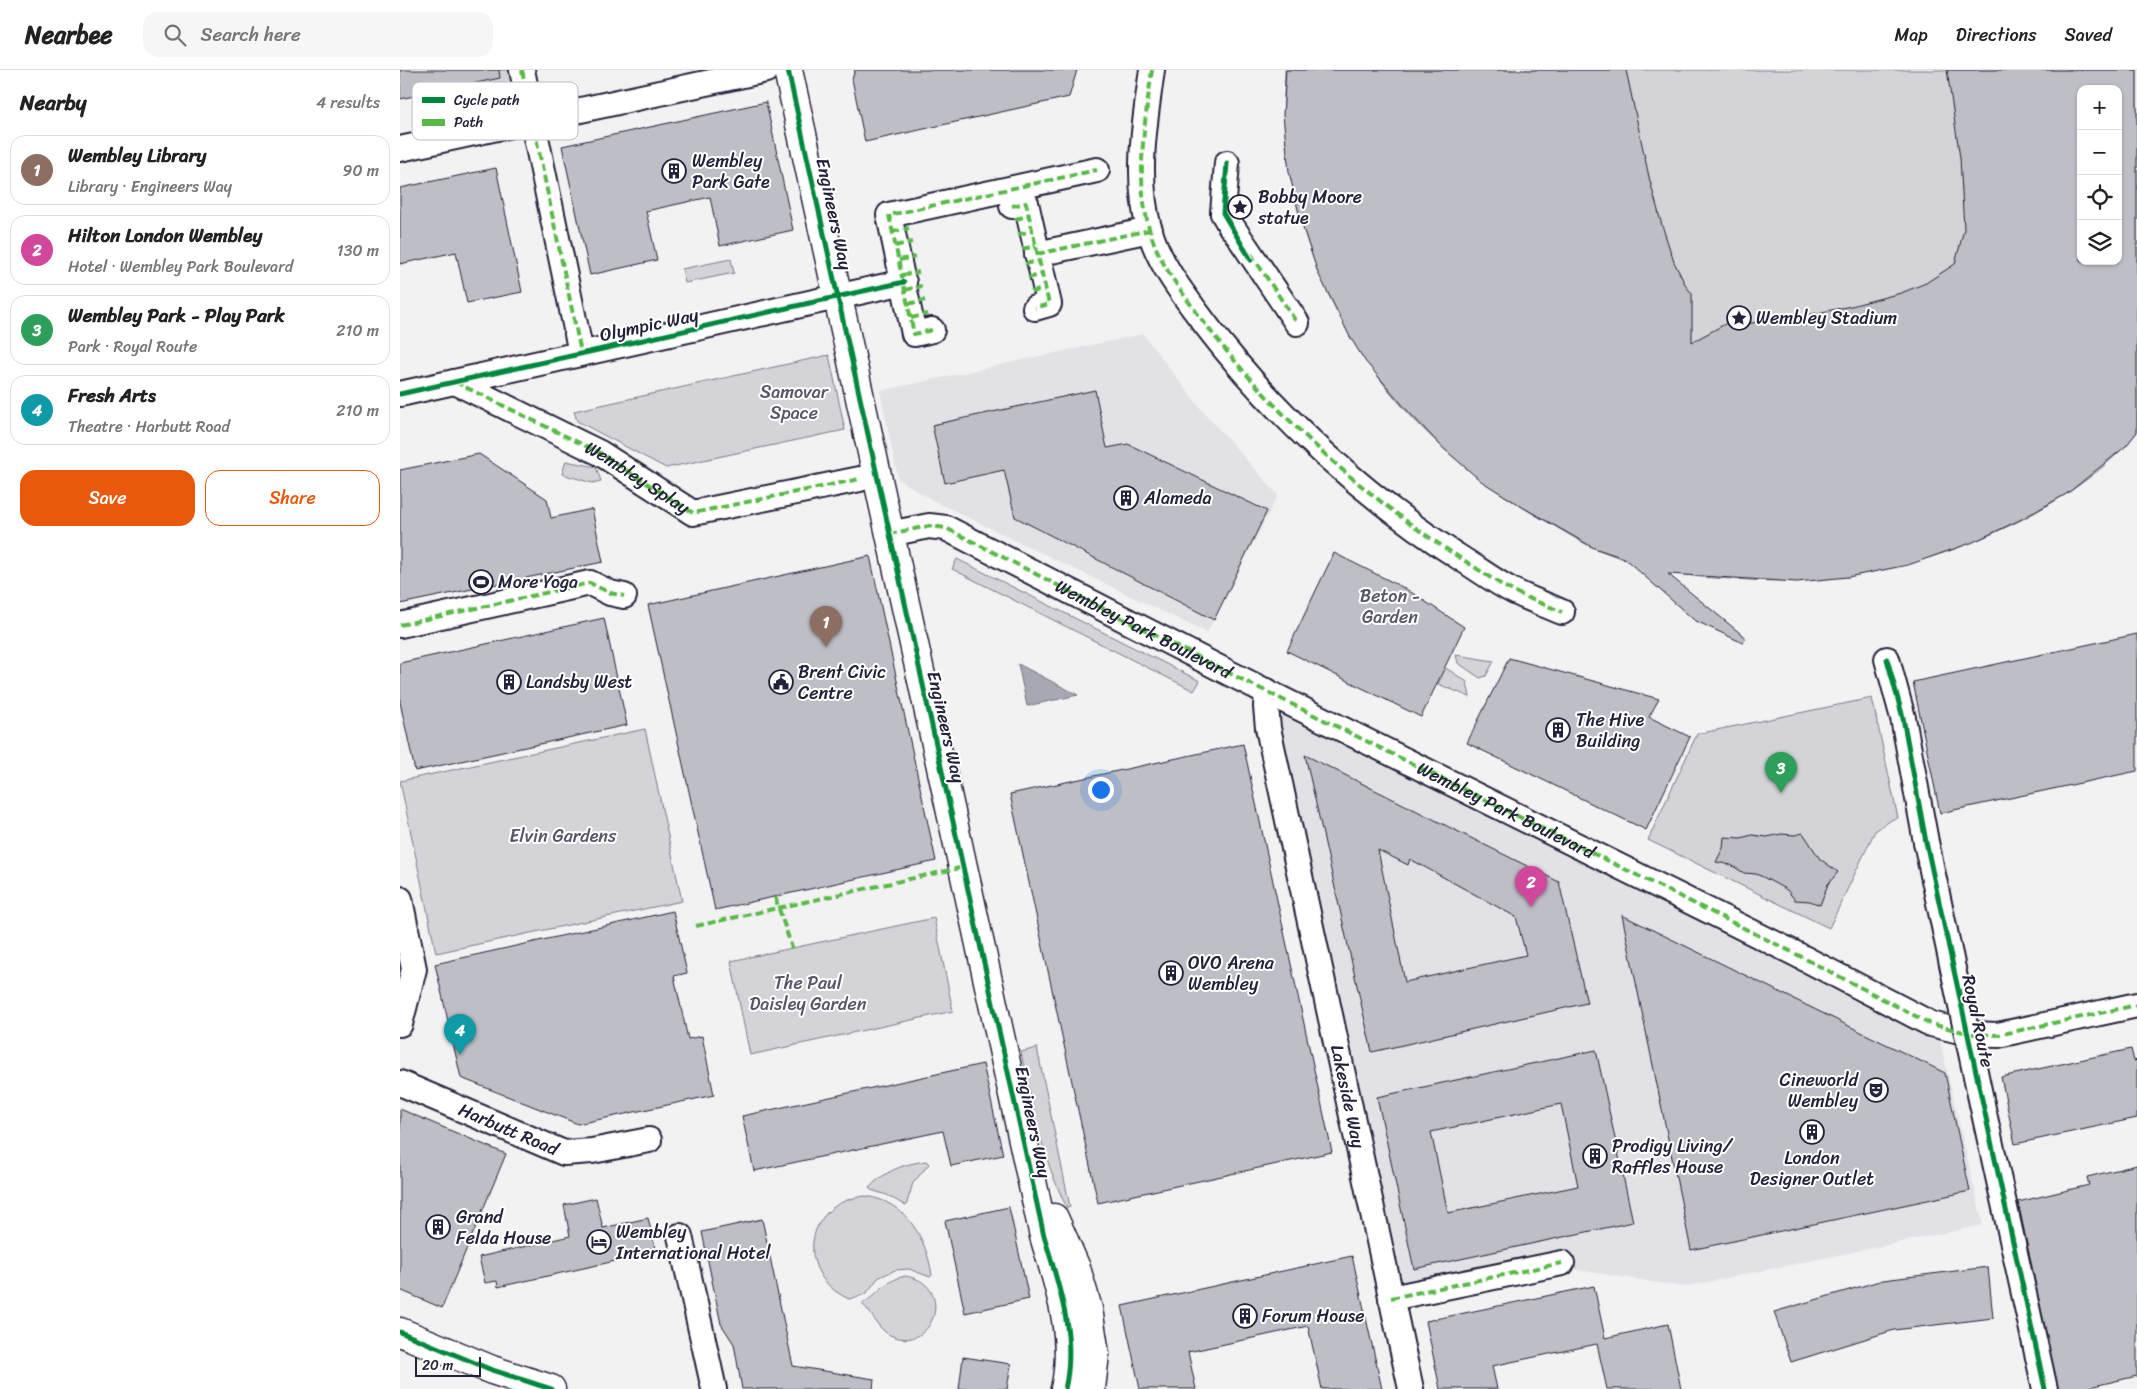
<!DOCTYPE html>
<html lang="en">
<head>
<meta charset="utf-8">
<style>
	:root { --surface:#fff; --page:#f6f6f6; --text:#222; --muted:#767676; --line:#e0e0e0; --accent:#ea580c }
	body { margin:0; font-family:Sriracha,sans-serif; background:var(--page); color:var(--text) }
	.controls { position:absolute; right:15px; top:15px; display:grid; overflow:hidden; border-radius:10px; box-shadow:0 1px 4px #0004 }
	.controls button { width:45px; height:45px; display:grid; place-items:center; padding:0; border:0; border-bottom:1px solid var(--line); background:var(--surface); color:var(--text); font:25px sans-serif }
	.scale { position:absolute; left:15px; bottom:12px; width:66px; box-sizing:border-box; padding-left:5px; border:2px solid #22223b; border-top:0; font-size:14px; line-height:18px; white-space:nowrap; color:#22223b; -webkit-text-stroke:4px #fff; paint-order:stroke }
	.you { position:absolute; left:700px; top:719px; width:18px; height:18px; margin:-12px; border:4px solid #fff; border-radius:50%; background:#1a73e8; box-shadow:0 0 0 8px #1a73e833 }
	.badge { display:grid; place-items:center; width:32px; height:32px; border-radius:50%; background:var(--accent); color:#fff; font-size:16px; font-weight:700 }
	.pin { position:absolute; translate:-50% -41px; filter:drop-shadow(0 1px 2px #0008) }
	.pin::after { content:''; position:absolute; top:26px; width:18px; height:15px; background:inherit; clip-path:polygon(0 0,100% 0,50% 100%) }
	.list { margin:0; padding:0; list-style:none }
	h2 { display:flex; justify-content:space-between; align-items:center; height:65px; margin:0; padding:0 20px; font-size:21px }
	h2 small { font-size:16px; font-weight:400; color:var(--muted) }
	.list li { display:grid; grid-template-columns:32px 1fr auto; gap:15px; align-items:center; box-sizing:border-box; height:70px; margin:0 10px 10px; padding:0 10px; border:1px solid var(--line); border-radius:15px }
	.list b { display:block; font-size:19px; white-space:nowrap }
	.list p { margin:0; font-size:16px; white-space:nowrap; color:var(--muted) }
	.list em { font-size:16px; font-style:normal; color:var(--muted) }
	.actions { display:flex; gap:10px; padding:15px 20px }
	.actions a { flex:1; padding:11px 0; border:1px solid var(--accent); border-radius:15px; text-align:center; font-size:18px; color:var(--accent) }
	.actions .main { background:var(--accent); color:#fff }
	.icon { flex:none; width:28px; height:28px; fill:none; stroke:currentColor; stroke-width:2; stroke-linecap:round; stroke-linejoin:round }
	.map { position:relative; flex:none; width:1737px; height:1319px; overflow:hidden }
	header { display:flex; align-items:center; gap:30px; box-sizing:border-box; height:70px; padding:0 25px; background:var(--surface); border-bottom:1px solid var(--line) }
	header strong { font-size:24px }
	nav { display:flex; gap:28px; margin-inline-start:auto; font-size:18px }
	.search { width:350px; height:45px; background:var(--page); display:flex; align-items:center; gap:12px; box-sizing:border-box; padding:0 18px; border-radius:15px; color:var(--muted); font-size:19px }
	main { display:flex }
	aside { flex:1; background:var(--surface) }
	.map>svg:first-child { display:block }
	.built { fill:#e2e2e6 }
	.green { fill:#d3d3d8; stroke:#7a7a8a; fill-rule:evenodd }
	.water { fill:#a8a8b2; stroke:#727282 }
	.building { fill:#bebec6; stroke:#22223b; fill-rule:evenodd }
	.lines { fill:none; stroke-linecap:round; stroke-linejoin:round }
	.street-casing { stroke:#22223b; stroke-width:28 }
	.secondary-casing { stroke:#22223b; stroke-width:31 }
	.primary-casing { stroke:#22223b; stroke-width:31 }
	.street { stroke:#fff; stroke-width:24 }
	.secondary { stroke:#fff; stroke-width:28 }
	.primary { stroke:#fff; stroke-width:28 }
	.street-bridge-casing { stroke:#22223b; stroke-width:28; stroke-linecap:butt }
	.street-bridge { stroke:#fff; stroke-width:24 }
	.quiet { stroke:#58b947; stroke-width:4; stroke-dasharray:8 4; stroke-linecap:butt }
	.cycleway-casing { stroke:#fff; stroke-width:8 }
	.cycleway { stroke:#00873e; stroke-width:5 }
	.labels { text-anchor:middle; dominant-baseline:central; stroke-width:4; stroke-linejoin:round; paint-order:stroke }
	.poi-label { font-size:18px; fill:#22223b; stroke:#fff; text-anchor:start }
	.street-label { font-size:18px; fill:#22223b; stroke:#fff }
	.park-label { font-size:18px; fill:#57576a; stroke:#fff }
	.key { fill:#fff; stroke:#bdbdc4; stroke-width:1 }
	.key-label { font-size:14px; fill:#22223b }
</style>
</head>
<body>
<header>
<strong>Nearbee</strong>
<div class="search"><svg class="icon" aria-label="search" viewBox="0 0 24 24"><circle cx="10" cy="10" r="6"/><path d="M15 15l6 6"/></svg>Search here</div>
<nav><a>Map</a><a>Directions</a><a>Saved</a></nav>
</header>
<main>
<aside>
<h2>Nearby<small>4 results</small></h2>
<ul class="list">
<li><span class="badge" style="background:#8d6e63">1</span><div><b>Wembley Library</b><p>Library · Engineers Way</p></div><em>90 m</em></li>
<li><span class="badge" style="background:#d1479c">2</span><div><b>Hilton London Wembley</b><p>Hotel · Wembley Park Boulevard</p></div><em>130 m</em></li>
<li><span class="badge" style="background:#2e9e5b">3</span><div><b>Wembley Park - Play Park</b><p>Park · Royal Route</p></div><em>210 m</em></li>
<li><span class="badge" style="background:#0f9aa8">4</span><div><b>Fresh Arts</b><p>Theatre · Harbutt Road</p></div><em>210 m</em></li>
</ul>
<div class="actions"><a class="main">Save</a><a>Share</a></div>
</aside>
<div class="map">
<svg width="1737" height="1319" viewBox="0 0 1737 1319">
	<rect width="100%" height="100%" fill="#f2f2f3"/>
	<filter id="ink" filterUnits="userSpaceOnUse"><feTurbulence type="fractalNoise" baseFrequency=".02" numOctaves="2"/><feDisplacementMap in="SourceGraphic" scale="10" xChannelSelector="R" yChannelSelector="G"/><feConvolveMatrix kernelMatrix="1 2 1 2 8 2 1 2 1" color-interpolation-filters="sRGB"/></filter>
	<g filter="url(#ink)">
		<g class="built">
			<path d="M743,264L802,340L878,425L807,563L536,432L498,409L480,321Z"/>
			<path d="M890,633L1536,953L1583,1155L1284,1217L1165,1198L1000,1231L878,652Z"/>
		</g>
		<g class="green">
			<path d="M89,0H110L114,24L60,37L56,17Z"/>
			<path d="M885,0H1737V362C1695,416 1610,460 1546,482C1475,506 1409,515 1334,509C1318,508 1302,508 1286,505C1259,500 1220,489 1194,478C1176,470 1159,458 1142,449C991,363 895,222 884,48C883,32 885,16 885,0ZM1681,19H1718V191H1681Z"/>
			<path d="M331,189L334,203L285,213L282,199Z"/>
			<path d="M429,285L445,360L421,365L266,398L177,351L174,341Z"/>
			<path d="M166,391L196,397L201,411L192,413L162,404Z"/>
			<path d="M557,489L800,611L794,621L552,499Z"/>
			<path d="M1056,585L1094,591L1086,606L1080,608L1058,593Z"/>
			<path d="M1046,598L1067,612L1070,627L1038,614Z"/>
			<path d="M1472,628L1498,748L1493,749L1475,761L1429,858L1248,770L1297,664Z"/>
			<path d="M245,659L282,831L36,883L0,711Z"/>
			<path d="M534,848L553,941L350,985L331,891Z"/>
			<path d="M637,978L670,1137L667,1138C641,1085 633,1039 621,982Z"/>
			<path d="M526,1091L529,1094L513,1113L506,1136L487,1125L471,1120L469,1118C485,1101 503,1094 526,1091Z"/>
			<path d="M466,1126C506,1132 526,1167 532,1205L530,1207L509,1199L495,1200L478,1208L466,1224L449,1229C393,1204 404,1131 466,1126Z"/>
			<path d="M505,1206C557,1213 534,1286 490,1265C477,1259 473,1243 462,1234C480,1223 482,1212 505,1206Z"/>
		</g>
		<path class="water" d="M618,594L678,625L627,636Z"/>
		<g class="building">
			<path d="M0,0H99L100,8L0,29Z"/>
			<path d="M455,0H677L669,27L465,72L452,9Z"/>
			<path d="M886,0H1226L1249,107L1261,152L1274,192L1286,216L1292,224V272L1327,253L1345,254L1407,245L1451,236L1501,223L1526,213L1555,194L1564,159L1560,88L1547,0H1737V362L1726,376L1668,423L1622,449L1571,473L1508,495L1448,507L1397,512L1268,504L1346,568L1343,573L1294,550L1224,488L1194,478L1124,438L1081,411L1043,378L1007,340L965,291L950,267L918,203L901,152L889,102L883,45ZM1681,19H1718V191H1681Z"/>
			<path d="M366,32L393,160L320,176L310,127L246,141L257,190L190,205L162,76Z"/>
			<path d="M96,98L122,222L67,233L56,182L0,194V118Z"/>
			<path d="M695,320L707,378L728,374L867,441L814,550L615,447L604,400L545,413L532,355Z"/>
			<path d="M79,384L147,429L151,448L192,439L203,492L0,534V400Z"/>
			<path d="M934,483L1006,519L1064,557L1021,647L887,581Z"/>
			<path d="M470,486L536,791L315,840L248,535Z"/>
			<path d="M204,548L227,655L15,701L0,632V593Z"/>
			<path d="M1737,564V701L1540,743L1513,612Z"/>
			<path d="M1109,588L1259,629L1249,647L1290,667L1246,760L1067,673Z"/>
			<path d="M843,674L932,1082L698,1133L610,724Z"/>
			<path d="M905,685L1159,812L1187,933L972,982ZM978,780L1008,795L1010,789L1116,847L1126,885L1005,912Z"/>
			<path d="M1403,763L1420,789L1438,802L1428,814L1420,835L1410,831L1395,830L1387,820L1363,807L1356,804L1344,803L1331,795L1316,792L1323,778L1324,767L1341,768L1352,765L1367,767L1381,764L1395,765Z"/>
			<path d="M273,841L287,903L274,906L288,969L302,966L314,1025L178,1054L61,1008L35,894Z"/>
			<path d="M1222,845L1545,1003L1570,1121L1291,1180Z"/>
			<path d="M1731,979L1734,991L1737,990V1048L1615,1074L1601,1007Z"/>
			<path d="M1196,980L1233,1152L1014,1199L977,1027ZM1161,1034L1178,1116L1048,1143L1031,1062Z"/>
			<path d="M583,994L603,1085L551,1096L543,1061L354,1101L342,1046Z"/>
			<path d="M0,1039L106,1084L42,1238L0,1220Z"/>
			<path d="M1737,1095V1306L1681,1319H1658L1618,1132L1689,1115L1687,1107Z"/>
			<path d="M196,1128L203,1158L248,1148L256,1182L98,1217L97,1211L85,1213L79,1187L170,1166L164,1135Z"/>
			<path d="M609,1137L629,1229L565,1243L545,1151Z"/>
			<path d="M362,1149L393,1296L474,1309L473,1319H342L334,1274L321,1254L302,1162Z"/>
			<path d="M952,1186L982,1319H922L908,1256L788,1282L796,1319H740L722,1236Z"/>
			<path d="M1588,1197L1593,1248L1494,1260L1391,1292L1374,1242L1483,1210Z"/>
			<path d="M1194,1216L1205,1268L1268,1254L1281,1319H1207L1197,1274L1092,1296L1097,1319H1040L1026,1251Z"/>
			<path d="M563,1287L611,1294L607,1319H559Z"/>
		</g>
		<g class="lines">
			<g class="street-casing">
				<g id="street">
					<path d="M122,0L181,283"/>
					<path d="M752,0C745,51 735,107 749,158C759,195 784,225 806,255C877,348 967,429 1065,491C1081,501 1097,513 1113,521C1129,529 1146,535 1162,542"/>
					<path d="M0,79L366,0"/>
					<path d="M827,93L823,143L831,157"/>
					<path d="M612,136L626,133L649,234L635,238"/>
					<path d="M823,143L897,253"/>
					<path d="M637,184L750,160"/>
					<path d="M532,260L514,264L489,145L697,100"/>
					<path id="s1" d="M55,312L200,383L293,443L460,409"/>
					<path d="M0,324L504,212"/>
					<path id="s2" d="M489,464L529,456L546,458L831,604L1394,883L1531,954L1572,964L1598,965L1737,935"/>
					<path d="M0,555L190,513L210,523L224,526"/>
					<path d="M1487,589L1503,648L1526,772L1562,941"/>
					<path id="s3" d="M867,621L866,637L868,658L1011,1319"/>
					<path d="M0,829L14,899L0,954"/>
					<path id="s4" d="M0,1013L164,1083L192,1081L249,1070"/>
					<path d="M1582,1034L1645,1319"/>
					<path d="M280,1166L314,1319"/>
					<path d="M991,1228L1162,1193"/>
				</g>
			</g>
			<g class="secondary-casing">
				<g id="secondary">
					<path d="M388,0L644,1166C659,1216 677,1267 665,1319"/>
					<path d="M654,1148L676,1198L688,1239L695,1284L691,1319"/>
				</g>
			</g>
			<g class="primary-casing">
				<path id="primary" d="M0,1262L92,1300L151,1319"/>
			</g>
			<use href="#street" class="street"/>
			<use href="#secondary" class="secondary"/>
			<use href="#primary" class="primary"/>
			<g class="street-bridge-casing">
				<path id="street-bridge" d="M1562,941L1582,1034"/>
			</g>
			<use href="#street-bridge" class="street-bridge"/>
			<g class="quiet">
				<path d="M122,0L181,283"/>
				<path d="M752,0C745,51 735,107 749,158C759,195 784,225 806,255C877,348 967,429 1065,491C1081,501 1097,513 1113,521C1129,529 1146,535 1162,542"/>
				<path d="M612,136L626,133L649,234L635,238"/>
				<path d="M615,149L629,146"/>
				<path d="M492,162L509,158"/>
				<path d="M618,164L633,161"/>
				<path d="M495,176L512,172"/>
				<path d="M622,179L636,176"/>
				<path d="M637,184L750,160"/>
				<path d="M851,184L897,253"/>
				<path d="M499,190L515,187"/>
				<path d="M625,194L639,191"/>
				<path d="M502,205L519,202"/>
				<path d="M628,208L642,204"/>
				<path d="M505,220L522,216"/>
				<path d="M631,222L645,219"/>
				<path d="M508,234L525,230"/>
				<path d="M511,248L528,244"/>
				<path d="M532,260L514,264L489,145L697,100"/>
				<path d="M55,312L200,383L293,443L460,409"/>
				<path d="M489,464L529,456L546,458L831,604L1394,883L1531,954L1572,964L1598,965L1737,935"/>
				<path d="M0,555L190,513L210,523L224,526"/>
				<path d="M375,827L392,878"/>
				<path d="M296,856L564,797"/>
				<path d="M991,1228L1162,1193"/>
			</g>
			<g class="cycleway-casing">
				<g id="cycleway">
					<path d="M388,0L644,1166C659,1216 677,1267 665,1319"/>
					<path d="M827,93L823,143L851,190"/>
					<path d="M0,324L504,212"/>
					<path d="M1487,589L1503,648L1526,772L1645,1319"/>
					<path d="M0,1262L92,1300L151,1319"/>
				</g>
			</g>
			<use href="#cycleway" class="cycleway"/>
		</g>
	</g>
	<defs>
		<g id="building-ring" transform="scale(1.25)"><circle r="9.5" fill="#fff" stroke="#22223b" stroke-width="1.5"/><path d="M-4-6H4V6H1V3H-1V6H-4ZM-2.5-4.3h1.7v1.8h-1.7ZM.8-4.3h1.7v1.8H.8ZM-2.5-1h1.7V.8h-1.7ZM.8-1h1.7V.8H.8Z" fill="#22223b"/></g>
		<g id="sight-ring" transform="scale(1.25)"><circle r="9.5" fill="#fff" stroke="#22223b" stroke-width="1.5"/><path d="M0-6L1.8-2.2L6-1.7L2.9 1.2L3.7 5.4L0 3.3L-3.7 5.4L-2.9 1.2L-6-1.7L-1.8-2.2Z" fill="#22223b"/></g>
		<g id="stadium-ring" transform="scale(1.25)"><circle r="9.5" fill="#fff" stroke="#22223b" stroke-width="1.5"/><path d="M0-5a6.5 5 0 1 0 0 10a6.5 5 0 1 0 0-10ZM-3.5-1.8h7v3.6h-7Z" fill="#22223b"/></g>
		<g id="civic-ring" transform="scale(1.25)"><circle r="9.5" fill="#fff" stroke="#22223b" stroke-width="1.5"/><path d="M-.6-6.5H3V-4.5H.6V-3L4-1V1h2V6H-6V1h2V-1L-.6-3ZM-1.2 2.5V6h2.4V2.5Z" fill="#22223b"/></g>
		<g id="theatre-ring" transform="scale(1.25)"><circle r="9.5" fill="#fff" stroke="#22223b" stroke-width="1.5"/><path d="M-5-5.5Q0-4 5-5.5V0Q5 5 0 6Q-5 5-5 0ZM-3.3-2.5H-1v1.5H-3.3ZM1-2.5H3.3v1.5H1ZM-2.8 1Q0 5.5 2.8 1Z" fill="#22223b"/></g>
		<g id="hotel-ring" transform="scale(1.25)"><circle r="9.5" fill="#fff" stroke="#22223b" stroke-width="1.5"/><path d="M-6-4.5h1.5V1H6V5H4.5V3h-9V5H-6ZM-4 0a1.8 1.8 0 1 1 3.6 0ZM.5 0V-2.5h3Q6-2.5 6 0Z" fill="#22223b"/></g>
	</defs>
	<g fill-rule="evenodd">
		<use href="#building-ring" x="274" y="101"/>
		<use href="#sight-ring" x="840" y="137"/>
		<use href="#sight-ring" x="1339" y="248"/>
		<use href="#building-ring" x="726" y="428"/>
		<use href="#stadium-ring" x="81" y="512"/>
		<use href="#building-ring" x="109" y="612"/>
		<use href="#civic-ring" x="381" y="612"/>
		<use href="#building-ring" x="1158" y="660"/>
		<use href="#building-ring" x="771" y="903"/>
		<use href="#theatre-ring" x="1476" y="1020"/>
		<use href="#building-ring" x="1412" y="1062"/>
		<use href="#building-ring" x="1195" y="1086"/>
		<use href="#building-ring" x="38" y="1157"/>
		<use href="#hotel-ring" x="199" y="1172"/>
		<use href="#building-ring" x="845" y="1246"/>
	</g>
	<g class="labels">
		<g class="poi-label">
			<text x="292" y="91">Wembley<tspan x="292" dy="21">Park Gate</tspan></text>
			<text x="858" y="127">Bobby Moore<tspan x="858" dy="21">statue</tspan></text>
			<text x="1356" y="248">Wembley Stadium</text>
			<text x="744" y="428">Alameda</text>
			<text x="98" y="512">More Yoga</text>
			<text x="398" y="602">Brent Civic<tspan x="398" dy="21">Centre</tspan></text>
			<text x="126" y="612">Landsby West</text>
			<text x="1176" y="650">The Hive<tspan x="1176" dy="21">Building</tspan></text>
			<text x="788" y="893">OVO Arena<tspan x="788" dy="21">Wembley</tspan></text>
			<text x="1458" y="1010" text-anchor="end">Cineworld<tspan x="1458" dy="21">Wembley</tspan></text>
			<text x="1212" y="1076">Prodigy Living/<tspan x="1212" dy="21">Raffles House</tspan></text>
			<text x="1412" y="1088" text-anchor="middle">London<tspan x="1412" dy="21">Designer Outlet</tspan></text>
			<text x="56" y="1147">Grand<tspan x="56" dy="21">Felda House</tspan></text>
			<text x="216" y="1162">Wembley<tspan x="216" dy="21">International Hotel</tspan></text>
			<text x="862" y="1246">Forum House</text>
		</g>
		<g class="street-label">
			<text transform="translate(434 144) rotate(78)">Engineers Way</text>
			<text transform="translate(249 255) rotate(-12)">Olympic Way</text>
			<text stroke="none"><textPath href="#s1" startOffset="206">Wembley Splay</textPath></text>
			<text stroke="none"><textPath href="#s2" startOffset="280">Wembley Park Boulevard</textPath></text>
			<text transform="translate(546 657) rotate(77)">Engineers Way</text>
			<text stroke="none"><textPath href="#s2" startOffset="685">Wembley Park Boulevard</textPath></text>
			<text transform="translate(1578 951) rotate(78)">Royal Route</text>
			<text stroke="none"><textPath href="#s3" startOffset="414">Lakeside Way</textPath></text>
			<text transform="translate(633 1052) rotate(78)">Engineers Way</text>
			<text stroke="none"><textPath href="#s4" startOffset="118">Harbutt Road</textPath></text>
		</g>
		<g class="park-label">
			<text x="394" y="322">Samovar<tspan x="394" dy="21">Space</tspan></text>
			<text x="990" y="526">Beton -<tspan x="990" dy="21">Garden</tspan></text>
			<text x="163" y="766">Elvin Gardens</text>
			<text x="408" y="913">The Paul<tspan x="408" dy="21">Daisley Garden</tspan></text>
		</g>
	</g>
	<rect x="12" y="12" width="166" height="58" rx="8" class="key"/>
	<rect x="22" y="27" width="23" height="6" fill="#00873e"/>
	<rect x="22" y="49" width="23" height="7" fill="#58b947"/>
	<g class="key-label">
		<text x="54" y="35">Cycle path</text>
		<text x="54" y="57">Path</text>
	</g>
</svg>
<div class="controls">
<button>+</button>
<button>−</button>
<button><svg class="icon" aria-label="locate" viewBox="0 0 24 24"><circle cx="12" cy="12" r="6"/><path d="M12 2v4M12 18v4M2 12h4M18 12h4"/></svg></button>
<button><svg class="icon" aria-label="layers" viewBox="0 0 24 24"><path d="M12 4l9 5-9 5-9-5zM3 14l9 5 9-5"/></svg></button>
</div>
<div class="scale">20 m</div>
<div class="you"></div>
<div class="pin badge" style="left:426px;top:577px;background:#8d6e63">1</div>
<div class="pin badge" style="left:1131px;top:837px;background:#d1479c">2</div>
<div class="pin badge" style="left:1381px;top:723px;background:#2e9e5b">3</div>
<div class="pin badge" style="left:60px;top:985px;background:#0f9aa8">4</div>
</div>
</main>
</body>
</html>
